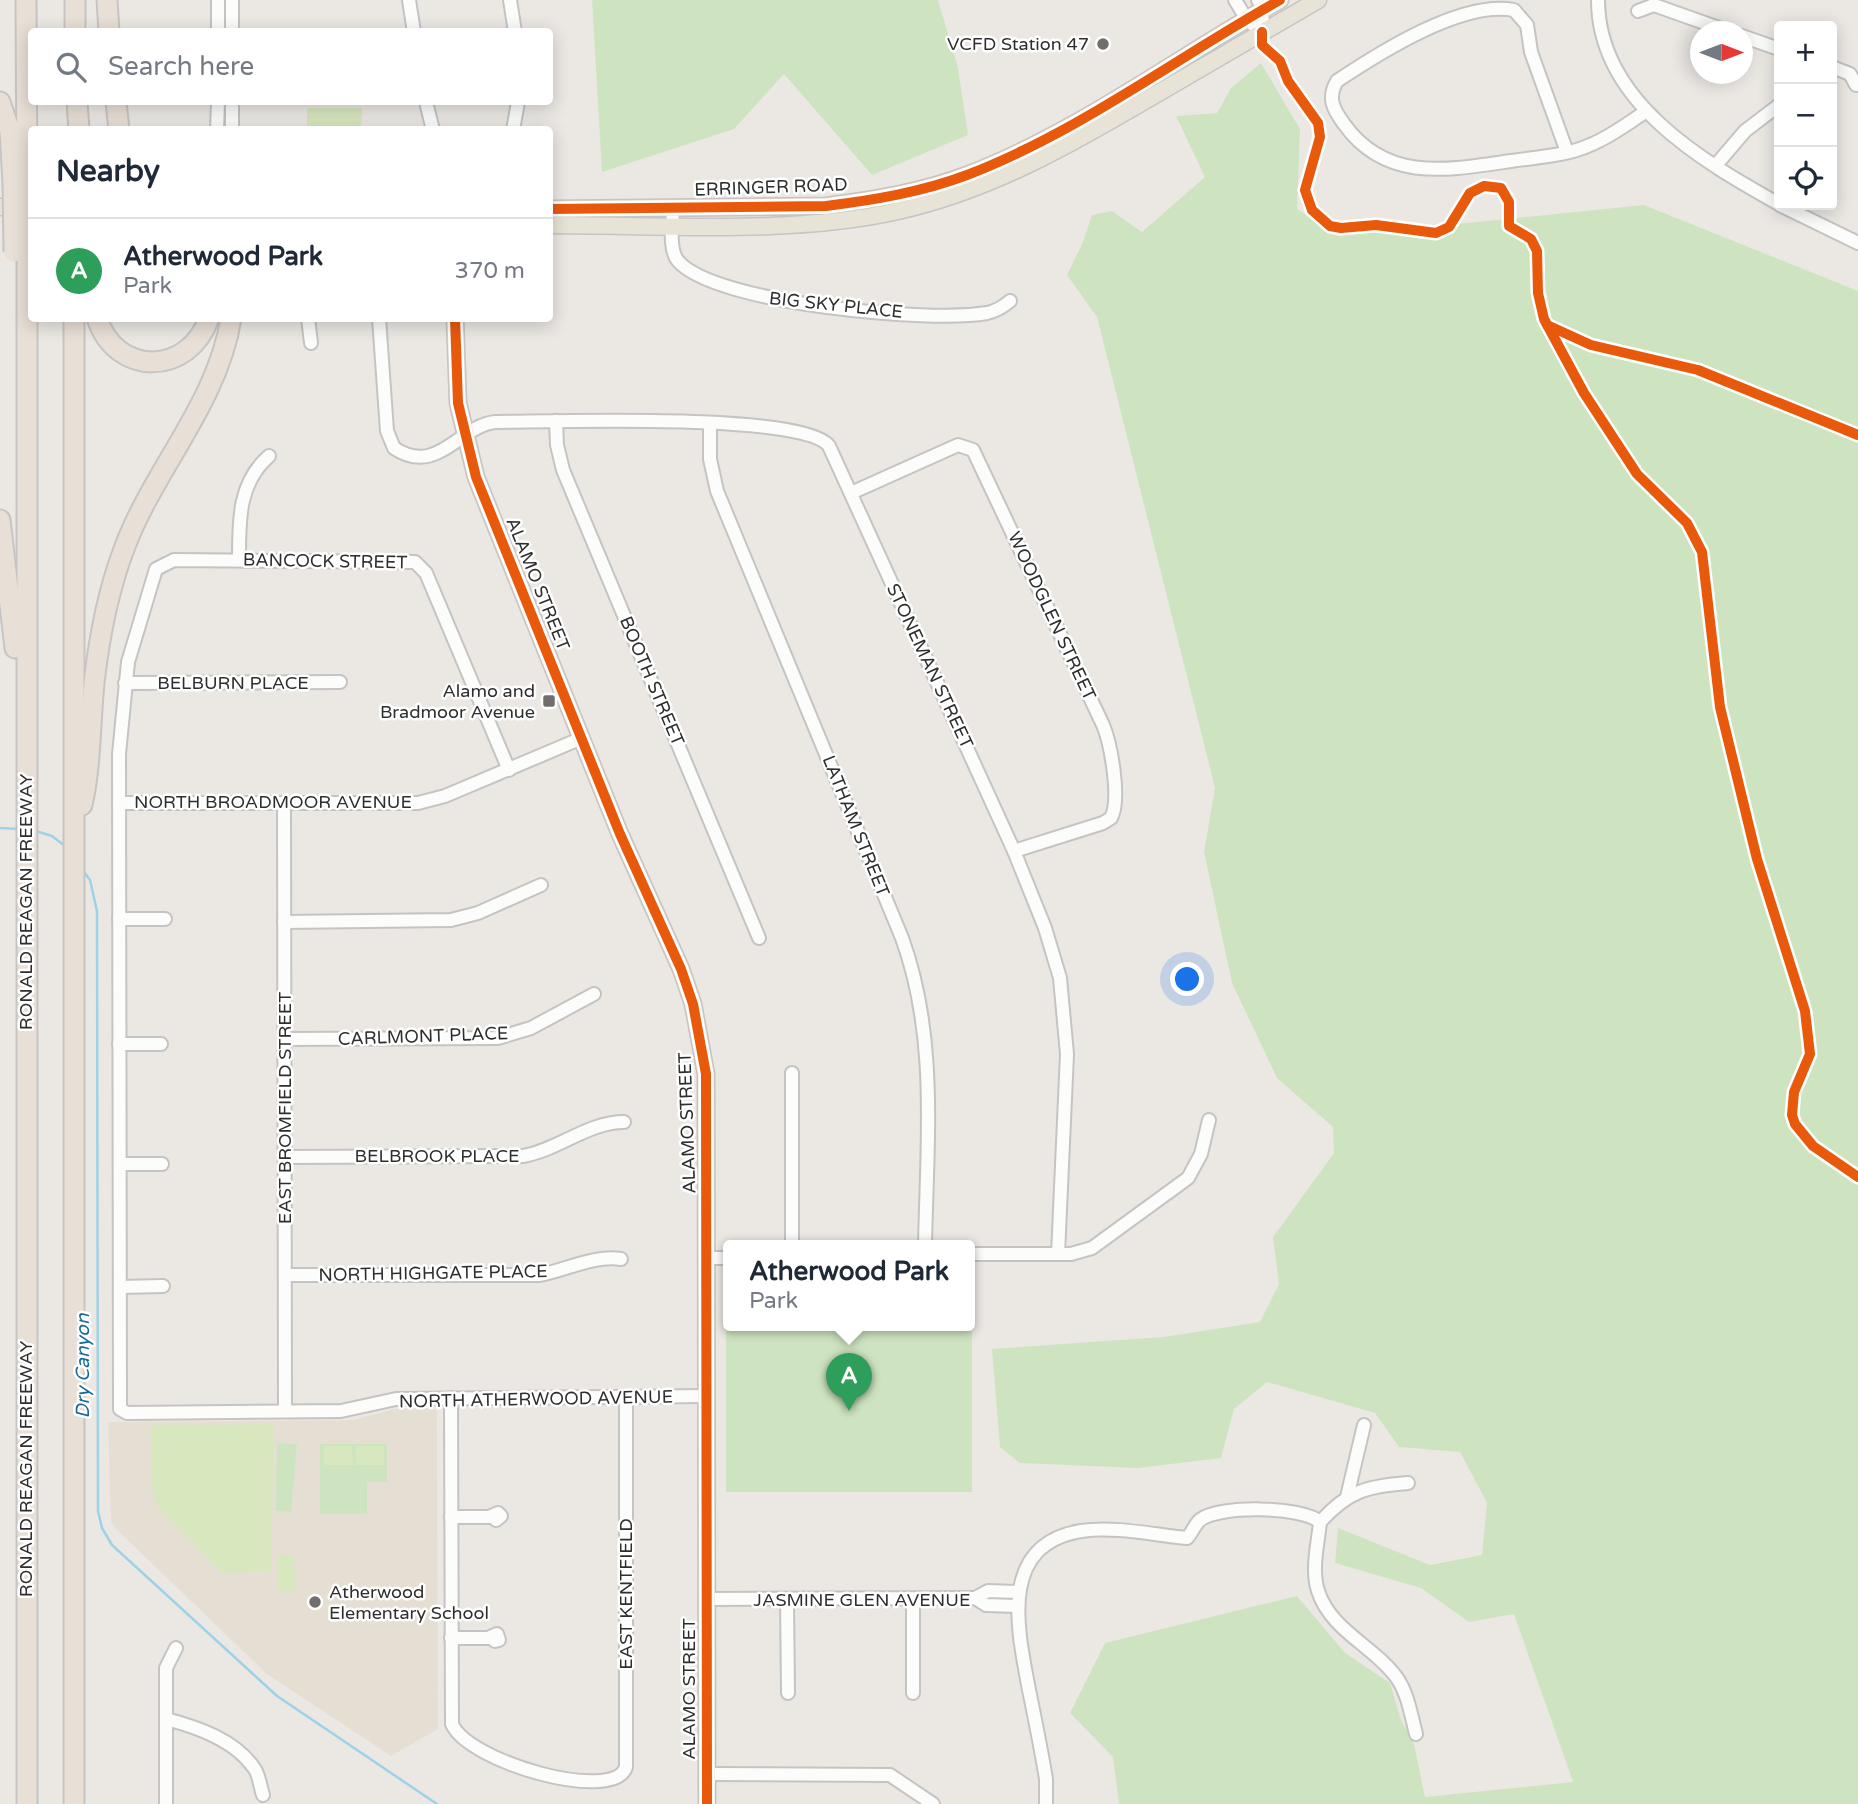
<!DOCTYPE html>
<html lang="en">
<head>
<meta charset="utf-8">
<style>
	:root { --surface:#fff; --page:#f6f6f7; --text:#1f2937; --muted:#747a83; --line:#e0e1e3; --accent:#2563eb }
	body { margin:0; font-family:"Varela Round",sans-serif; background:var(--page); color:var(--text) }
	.controls { position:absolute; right:21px; top:21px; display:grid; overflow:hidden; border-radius:7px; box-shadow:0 4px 18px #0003 }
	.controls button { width:63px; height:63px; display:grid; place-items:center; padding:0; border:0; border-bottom:2px solid var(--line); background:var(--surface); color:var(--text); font:35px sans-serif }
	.compass { position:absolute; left:1690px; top:21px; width:63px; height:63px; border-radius:50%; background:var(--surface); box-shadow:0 4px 18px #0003; rotate:90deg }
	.you { position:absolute; left:1188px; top:980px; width:24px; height:24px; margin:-18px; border:5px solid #fff; border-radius:50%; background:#1a73e8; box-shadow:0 0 0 10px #1a73e833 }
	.badge { display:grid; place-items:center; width:46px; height:46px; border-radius:50%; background:var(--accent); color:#fff; font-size:23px; font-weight:700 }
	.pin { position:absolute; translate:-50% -58px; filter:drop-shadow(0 2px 4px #0008) }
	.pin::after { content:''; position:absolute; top:37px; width:24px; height:21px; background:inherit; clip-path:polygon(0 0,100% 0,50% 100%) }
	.popup { position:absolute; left:723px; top:1240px; width:252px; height:91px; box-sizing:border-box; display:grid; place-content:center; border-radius:7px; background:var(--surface); filter:drop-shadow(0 2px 5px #0005); font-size:23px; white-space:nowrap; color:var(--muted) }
	.popup b { font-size:26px; color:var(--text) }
	.popup::after { content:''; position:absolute; left:50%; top:100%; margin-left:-14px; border:14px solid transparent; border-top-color:var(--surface) }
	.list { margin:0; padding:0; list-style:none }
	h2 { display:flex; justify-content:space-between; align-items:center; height:91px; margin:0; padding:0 28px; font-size:30px }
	h2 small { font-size:23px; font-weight:400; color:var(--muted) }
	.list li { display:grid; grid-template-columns:46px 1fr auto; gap:21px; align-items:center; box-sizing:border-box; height:105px; padding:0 28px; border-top:2px solid var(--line) }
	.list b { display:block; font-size:26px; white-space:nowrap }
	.list p { margin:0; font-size:23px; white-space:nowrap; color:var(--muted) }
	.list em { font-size:23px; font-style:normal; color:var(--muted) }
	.icon { flex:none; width:38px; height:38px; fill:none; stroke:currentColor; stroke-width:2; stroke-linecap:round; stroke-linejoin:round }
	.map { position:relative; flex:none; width:1858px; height:1804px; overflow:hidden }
	.search { position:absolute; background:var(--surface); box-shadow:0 4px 18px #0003; left:28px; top:28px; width:525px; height:77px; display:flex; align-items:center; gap:18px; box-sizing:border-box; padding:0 24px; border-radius:7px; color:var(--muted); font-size:26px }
	.panel { position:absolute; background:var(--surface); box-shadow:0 4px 18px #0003; left:28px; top:126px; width:525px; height:196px; border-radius:7px }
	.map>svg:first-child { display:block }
	.education { fill:#e5dfd3 }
	.green { fill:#cee4c0 }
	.pitch { fill:#d7e7be }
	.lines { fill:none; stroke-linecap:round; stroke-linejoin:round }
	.stream { stroke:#9dd2e8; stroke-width:2.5 }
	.minor-casing { stroke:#c5c4c4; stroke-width:16 }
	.major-casing { stroke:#c6c5c4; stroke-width:19 }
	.highway-casing { stroke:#c6c5c4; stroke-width:23 }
	.minor { stroke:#fcfcfb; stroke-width:12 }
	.major { stroke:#e7e3d6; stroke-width:16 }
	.highway { stroke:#e8dfd6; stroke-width:19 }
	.highway-bridge-casing { stroke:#c6c5c4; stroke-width:23; stroke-linecap:butt }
	.highway-bridge { stroke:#e8dfd6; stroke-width:19 }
	.cycleway-casing { stroke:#fff; stroke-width:15 }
	.cycleway { stroke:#e8590c; stroke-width:10 }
	.poi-dot { fill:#706f6e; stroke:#fff; stroke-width:2.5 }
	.labels { text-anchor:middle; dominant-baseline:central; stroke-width:5; stroke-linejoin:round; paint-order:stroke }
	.poi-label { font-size:18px; fill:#2e2e2e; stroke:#fff; text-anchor:end }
	.street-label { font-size:18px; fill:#2e2e2e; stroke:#fff }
	.water-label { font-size:19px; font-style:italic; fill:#166999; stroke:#fff }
</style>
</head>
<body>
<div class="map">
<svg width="1858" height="1804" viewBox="0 0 1858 1804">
	<rect width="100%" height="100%" fill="#ebe8e4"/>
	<path class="education" d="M431,1408L437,1411L438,1729L391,1756L267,1674L117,1530L111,1521L108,1422L353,1420L394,1409Z"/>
	<g class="green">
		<path d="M592,0H938L958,68L968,135L872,175L784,74L734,129L602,172Z"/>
		<path d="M1261,63L1300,129L1297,209L1338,236L1644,205L1858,291V1804H1119L1113,1757L1070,1713L1105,1643L1297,1596L1345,1653L1390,1683L1401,1720L1414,1744L1425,1797L1573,1782L1514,1614L1469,1622L1421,1588L1335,1563L1338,1528L1430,1565L1482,1555L1487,1503L1460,1452L1399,1447L1375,1413L1267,1382L1234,1409L1221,1458L1138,1468L1020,1463L1000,1447L992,1349L1163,1337L1260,1322L1279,1284L1273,1237L1334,1153L1333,1127L1277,1078L1232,983L1204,852L1215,788L1097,317L1067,275L1083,242L1092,215L1112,211L1142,232L1205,177L1176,116L1217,113L1231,88Z"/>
		<path d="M728,1275V1325H952L953,1331H972V1492H726V1279Z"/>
		<path d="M277,1443L297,1444L291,1512L276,1511Z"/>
		<path d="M320,1444H387V1482H367V1514H320Z"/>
	</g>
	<g class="pitch">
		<path d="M307,108H362L361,129H307Z"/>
		<path d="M274,1424L271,1571L222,1573L157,1506L152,1487V1425Z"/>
		<path d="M324,1446H352L353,1465H324Z"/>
		<rect x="356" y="1446" width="28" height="19"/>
		<path d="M277,1555H294L295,1591H277Z"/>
	</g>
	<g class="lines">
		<g class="stream">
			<path d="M0,828L19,829"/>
			<path d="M36,831L52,836L66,847"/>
			<path d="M82,869L90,880L97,911L98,1511L102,1528L112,1545L277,1696L437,1804"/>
		</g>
		<g class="minor-casing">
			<g id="minor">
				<path d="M232,0V32"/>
				<path d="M409,0L414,32"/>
				<path d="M510,0L515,32"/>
				<path d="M1235,0L1247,20L1262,32"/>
				<path d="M1258,0L1263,9L1262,32"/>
				<path d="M1598,0C1598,101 1702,161 1779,204"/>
				<path d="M1638,11L1654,5L1730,32"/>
				<path d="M218,32V0"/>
				<path d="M1742,36L1779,49"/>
				<path d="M1832,67L1850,74L1856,85"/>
				<path d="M232,102V130"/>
				<path d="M426,102L433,130"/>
				<path d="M217,130L218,102"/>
				<path d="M513,130L518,102"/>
				<path d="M1567,152L1531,52L1527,25L1514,10C1462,0 1379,53 1337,81C1327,98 1333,109 1344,124C1386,183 1449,170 1511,161C1537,157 1566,156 1590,145C1610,137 1627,124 1645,112"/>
				<path d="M1716,165L1745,131L1779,105"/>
				<path d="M1780,205L1858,243"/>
				<path d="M673,208C673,223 668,249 678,261C715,304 931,323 987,313C996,311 1003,307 1010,301"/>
				<path d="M308,318L311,343"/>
				<path d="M379,318L387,431L394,448C437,477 459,426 495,422C547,422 804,412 829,446L1014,851L1045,928L1060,978L1067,1054L1058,1254"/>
				<path d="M556,421L557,445L563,470L759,938"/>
				<path d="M710,423V459L717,491L902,938C938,1037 927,1141 925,1245"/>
				<path d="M851,493L958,445L973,450L1103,725C1111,744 1121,800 1111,818L1103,823L1014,851"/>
				<path d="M239,560C239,521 238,483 269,456"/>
				<path d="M125,683L340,682"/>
				<path d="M509,770L426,573L415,562L174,560L156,569L128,662L119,754L120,1409L127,1413L341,1411L396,1399L706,1396"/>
				<path d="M119,803H418L445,796L582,738"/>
				<path d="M284,804L285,1411"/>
				<path d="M119,919H165"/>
				<path d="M284,922L451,920L478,913L541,885"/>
				<path d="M285,1039L498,1038L531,1028L594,994"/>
				<path d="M119,1044H161"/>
				<path d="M792,1073V1245"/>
				<path d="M285,1157L523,1156C558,1150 588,1122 624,1122"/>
				<path d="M120,1164H162"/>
				<path d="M970,1254H1071L1092,1248L1188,1178L1201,1154L1209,1120"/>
				<path d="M706,1258H728"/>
				<path d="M285,1275H539C567,1270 593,1255 621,1259"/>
				<path d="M120,1287L163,1286"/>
				<path d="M451,1398L452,1724C468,1762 614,1804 626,1767V1398"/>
				<path d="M1347,1497L1364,1425"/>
				<path d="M451,1517H489L498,1513L501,1516L496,1520"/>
				<path d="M1320,1522C1318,1544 1311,1569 1318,1591C1331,1631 1374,1646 1397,1678C1408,1694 1411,1715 1416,1734"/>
				<path d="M975,1598L988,1591L1019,1592"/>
				<path d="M706,1599L975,1598L986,1605L1016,1606"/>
				<path d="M787,1600L788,1693"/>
				<path d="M913,1600V1693"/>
				<path d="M451,1638H488L497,1634L499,1640L495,1641"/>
				<path d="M166,1719C197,1727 235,1740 254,1768C259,1774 260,1786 263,1795"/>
				<path d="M707,1774L890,1775L933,1804"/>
				<path d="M166,1804V1668L176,1648"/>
				<path d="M1046,1804V1779C1041,1749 1035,1719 1029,1690C1018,1631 997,1545 1081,1531C1115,1526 1154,1535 1187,1538C1192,1533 1195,1524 1200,1520C1218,1505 1302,1506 1320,1522C1348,1491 1367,1486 1408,1483"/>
			</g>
		</g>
		<g class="major-casing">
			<g id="major">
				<path d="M0,207H26"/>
				<path d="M550,209L826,206C874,200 922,192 967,175C1079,132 1176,58 1280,0"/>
				<path d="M550,225C659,225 792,235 898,211C992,190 1071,144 1153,96C1208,64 1263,32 1318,0"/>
				<path d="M455,318L458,403L476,477L620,834L681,969L693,1004L706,1074L707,1804"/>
			</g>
		</g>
		<g class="highway-casing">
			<g id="highway">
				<path d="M26,0L27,184"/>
				<path d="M75,0V32"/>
				<path d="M107,0L109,32"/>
				<path d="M0,102L10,131L13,183"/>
				<path d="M77,102L79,130"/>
				<path d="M116,102L119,130"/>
				<path d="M97,318C116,377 189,376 209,318"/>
				<path d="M0,520L15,648"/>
				<path d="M82,805C91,765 90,724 94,683C99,639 108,591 124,549C153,470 218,403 231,318"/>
				<path d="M27,1804V252"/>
				<path d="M74,1804V318"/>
			</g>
		</g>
		<use href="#minor" class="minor"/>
		<use href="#major" class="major"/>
		<use href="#highway" class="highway"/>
		<g class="highway-bridge-casing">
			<g id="highway-bridge">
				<path d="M13,183L14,252"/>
				<path d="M27,249V184"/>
			</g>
		</g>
		<use href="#highway-bridge" class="highway-bridge"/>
		<g class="cycleway-casing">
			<g id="cycleway">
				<path d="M1262,32V45L1280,61L1288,81L1318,123L1320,137L1305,190L1312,210L1330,226L1341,228L1376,225L1436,233L1449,227L1470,193L1484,186L1501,188L1509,202V226L1531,239L1537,251L1538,293L1544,319L1584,393L1637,474L1687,523L1702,552L1720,707L1757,859L1805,1011L1810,1054L1794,1092L1792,1115L1795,1124L1813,1146L1858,1177"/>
				<path d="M550,209L826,206C874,200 922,192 967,175C1079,132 1176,58 1280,0"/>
				<path d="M455,318L458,403L476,477L620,834L681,969L693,1004L706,1074L707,1804"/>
				<path d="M1547,325L1591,345L1698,370L1858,435"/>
			</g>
		</g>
		<use href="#cycleway" class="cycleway"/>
	</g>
	<g class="poi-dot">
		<circle cx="1103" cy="44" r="7"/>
		<rect x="542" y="694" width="14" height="14" rx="3.5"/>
		<circle cx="315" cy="1602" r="7"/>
	</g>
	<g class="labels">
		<g class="poi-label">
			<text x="1089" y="44">VCFD Station 47</text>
			<text x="535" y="691">Alamo and<tspan x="535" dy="21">Bradmoor Avenue</tspan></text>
			<text x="329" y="1592" text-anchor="start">Atherwood<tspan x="329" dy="21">Elementary School</tspan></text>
		</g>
		<g class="street-label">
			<text transform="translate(771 187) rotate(-2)">ERRINGER ROAD</text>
			<text transform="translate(836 305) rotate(6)">BIG SKY PLACE</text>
			<text transform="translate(325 561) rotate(1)">BANCOCK STREET</text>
			<text transform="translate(538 584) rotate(68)">ALAMO STREET</text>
			<text transform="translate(1052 616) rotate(65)">WOODGLEN STREET</text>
			<text transform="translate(930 666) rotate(65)">STONEMAN STREET</text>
			<text transform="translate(652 681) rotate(67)">BOOTH STREET</text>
			<text x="233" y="683">BELBURN PLACE</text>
			<text x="273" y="802">NORTH BROADMOOR AVENUE</text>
			<text transform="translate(856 826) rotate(68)">LATHAM STREET</text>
			<text transform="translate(26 902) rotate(-90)">RONALD REAGAN FREEWAY</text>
			<text transform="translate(423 1036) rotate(-2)">CARLMONT PLACE</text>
			<text transform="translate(285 1108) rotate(-90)">EAST BROMFIELD STREET</text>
			<text transform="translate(687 1123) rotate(-92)">ALAMO STREET</text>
			<text x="437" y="1156">BELBROOK PLACE</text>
			<text transform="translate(433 1273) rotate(-1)">NORTH HIGHGATE PLACE</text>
			<text transform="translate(536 1399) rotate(-1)">NORTH ATHERWOOD AVENUE</text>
			<text transform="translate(26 1469) rotate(-90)">RONALD REAGAN FREEWAY</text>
			<text transform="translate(626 1594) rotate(-90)">EAST KENTFIELD</text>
			<text x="862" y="1600">JASMINE GLEN AVENUE</text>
			<text transform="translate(689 1689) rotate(-90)">ALAMO STREET</text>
		</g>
		<g class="water-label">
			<text transform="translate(83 1366) rotate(-90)">Dry Canyon</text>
		</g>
	</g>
</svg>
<div class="controls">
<button>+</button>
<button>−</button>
<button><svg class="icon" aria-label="locate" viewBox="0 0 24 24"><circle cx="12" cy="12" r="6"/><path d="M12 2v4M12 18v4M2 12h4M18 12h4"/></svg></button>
</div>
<svg class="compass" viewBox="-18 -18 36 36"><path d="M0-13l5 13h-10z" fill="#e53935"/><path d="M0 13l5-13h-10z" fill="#747a83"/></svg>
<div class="you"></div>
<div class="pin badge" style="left:849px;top:1411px;background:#2e9e5b">A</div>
<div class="popup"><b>Atherwood Park</b>Park</div>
<div class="search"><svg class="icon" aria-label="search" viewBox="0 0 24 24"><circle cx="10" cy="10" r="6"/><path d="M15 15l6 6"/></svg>Search here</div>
<section class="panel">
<h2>Nearby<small></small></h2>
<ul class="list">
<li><span class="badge" style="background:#2e9e5b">A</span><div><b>Atherwood Park</b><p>Park</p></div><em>370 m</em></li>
</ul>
</section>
</div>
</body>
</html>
